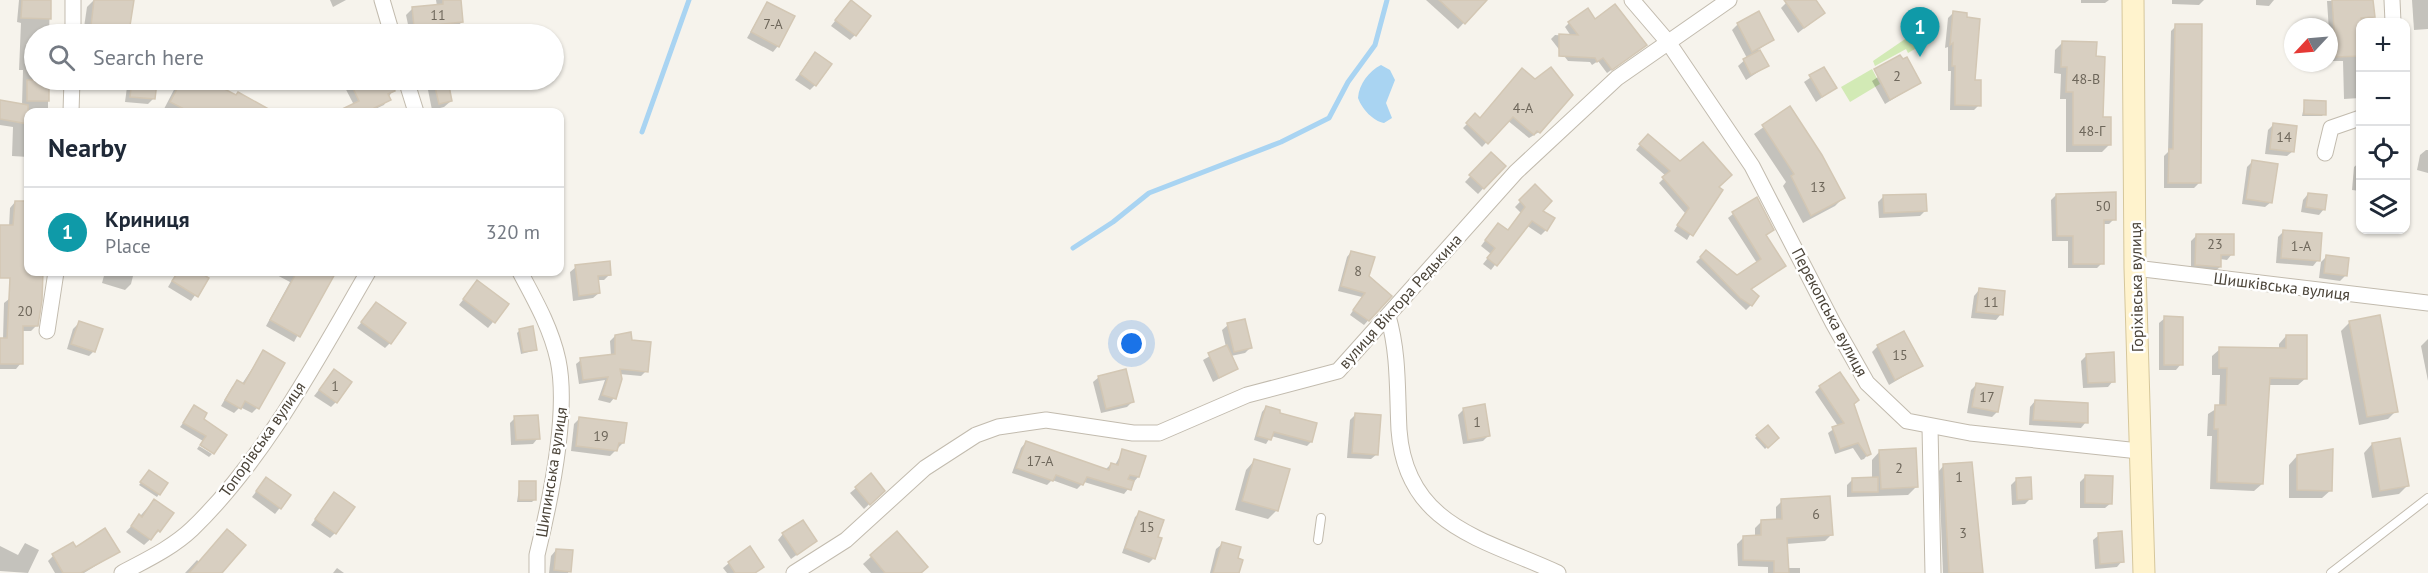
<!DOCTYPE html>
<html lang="en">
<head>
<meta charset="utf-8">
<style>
	:root { --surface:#fff; --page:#f6f6f7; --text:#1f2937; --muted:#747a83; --line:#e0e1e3; --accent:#fc3f1d }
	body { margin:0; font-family:"PT Sans",sans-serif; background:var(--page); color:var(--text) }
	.controls { position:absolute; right:18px; top:18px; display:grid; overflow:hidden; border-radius:12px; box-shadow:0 2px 4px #0004 }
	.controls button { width:54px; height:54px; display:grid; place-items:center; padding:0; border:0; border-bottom:2px solid var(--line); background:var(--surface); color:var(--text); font:30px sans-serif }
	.compass { position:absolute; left:2284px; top:18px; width:54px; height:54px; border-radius:50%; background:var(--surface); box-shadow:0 2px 4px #0004; rotate:244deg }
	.you { position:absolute; left:1132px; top:344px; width:21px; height:21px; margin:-15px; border:4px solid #fff; border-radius:50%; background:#1a73e8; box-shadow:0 0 0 9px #1a73e833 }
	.badge { display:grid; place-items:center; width:39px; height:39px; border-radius:50%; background:var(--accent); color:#fff; font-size:20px; font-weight:700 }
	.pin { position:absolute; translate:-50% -50px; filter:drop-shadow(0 2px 3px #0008) }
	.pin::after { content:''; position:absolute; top:32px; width:21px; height:18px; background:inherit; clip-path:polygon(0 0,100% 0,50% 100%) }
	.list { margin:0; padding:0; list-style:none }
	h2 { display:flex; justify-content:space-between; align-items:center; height:78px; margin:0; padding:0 24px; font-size:26px }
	h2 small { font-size:20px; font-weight:400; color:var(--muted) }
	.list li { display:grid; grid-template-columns:39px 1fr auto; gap:18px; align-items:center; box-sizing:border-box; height:90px; padding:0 24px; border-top:2px solid var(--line) }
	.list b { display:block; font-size:22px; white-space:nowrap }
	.list p { margin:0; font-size:20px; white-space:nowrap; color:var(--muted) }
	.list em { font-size:20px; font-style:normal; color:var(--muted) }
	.icon { flex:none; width:33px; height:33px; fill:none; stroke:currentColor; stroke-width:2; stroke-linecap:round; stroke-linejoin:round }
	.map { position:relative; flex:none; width:2428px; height:573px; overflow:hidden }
	.search { position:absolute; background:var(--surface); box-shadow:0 2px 4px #0004; left:24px; top:24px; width:540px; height:66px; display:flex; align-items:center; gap:15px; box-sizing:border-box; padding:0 21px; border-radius:33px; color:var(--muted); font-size:22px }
	.panel { position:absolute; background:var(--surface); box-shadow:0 2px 4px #0004; left:24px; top:108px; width:540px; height:168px; border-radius:12px }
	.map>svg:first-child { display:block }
	.green { fill:#d2eab5 }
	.water { fill:#a9d4f2 }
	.shadow { fill:#0003 }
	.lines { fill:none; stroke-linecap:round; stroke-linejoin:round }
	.stream { stroke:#a9d4f2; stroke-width:5 }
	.building { fill:#d8cfc1; stroke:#d3c7b4; stroke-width:1.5 }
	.lane-casing { stroke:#c2bbae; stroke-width:10 }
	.street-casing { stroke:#c2bbae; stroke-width:17 }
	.secondary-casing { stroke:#d6c79b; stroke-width:23 }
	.lane { stroke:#fff; stroke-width:8 }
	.street { stroke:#fff; stroke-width:15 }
	.secondary { stroke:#fff3cd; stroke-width:21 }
	.labels { text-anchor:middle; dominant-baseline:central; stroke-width:5; stroke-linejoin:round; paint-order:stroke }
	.number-label { font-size:14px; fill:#6e675b }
	.street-label { font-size:16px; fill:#4b4439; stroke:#fff }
</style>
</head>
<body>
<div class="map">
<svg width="2428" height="573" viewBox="0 0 2428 573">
	<rect width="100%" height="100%" fill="#f6f3ec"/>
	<g class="green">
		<path d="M1911,35L1920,46L1908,53L1906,49L1875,66L1873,61Z"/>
		<path d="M1872,69L1880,84L1850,102L1841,87Z"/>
	</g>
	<path class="water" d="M1381,65L1390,70L1395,80L1386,103L1392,118L1384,123C1373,121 1362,109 1358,98C1359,84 1369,71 1381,65Z"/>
	<g class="shadow">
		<path d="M19,0H50L49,34H34V80H48V112H28V157L12,156L13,127L0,125V101L22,105L23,70H19L21,23L17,22Z"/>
		<path d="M94,0H132L128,31L124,34H83L87,7Z"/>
		<path d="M330,0H346L333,7Z"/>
		<path d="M436,0H459L462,22L455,28L447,29L448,34H410L406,15L413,8L437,6Z"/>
		<path d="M1426,0H1485L1458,29Z"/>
		<path d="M1789,0H1814L1823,13L1798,33L1781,8Z"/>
		<path d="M2081,0H2109L2105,3H2081Z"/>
		<path d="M2172,0H2204L2199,5L2172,4Z"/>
		<path d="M2256,0H2274L2269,6L2256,5Z"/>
		<path d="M2372,0L2371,22H2360V98L2344,99L2343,61H2331L2327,1Z"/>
		<path d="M2412,0H2428V29L2414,30Z"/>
		<path d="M850,2L855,35L850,40L831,26Z"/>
		<path d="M767,3L778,46L773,52L747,38Z"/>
		<path d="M1953,13L1979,105L1974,110H1950L1951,71H1948V47L1945,48L1948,18Z"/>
		<path d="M1569,23L1641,49L1607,73L1598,61L1592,65L1590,62L1568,61L1551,39L1555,35L1571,36L1565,27Z"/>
		<path d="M1738,24L1773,40L1758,50L1767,66L1746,80L1738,66L1747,58L1732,30Z"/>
		<path d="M321,25L326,34H305Z"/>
		<path d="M2176,26L2199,183L2194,188H2164V156L2168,152L2171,31Z"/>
		<path d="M2063,42L2094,58L2101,118L2110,144L2102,152H2066V99H2060L2061,74L2054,73L2055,50Z"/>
		<path d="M815,54V85L810,90L795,80Z"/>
		<path d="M1902,61L1919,83L1885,104L1872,81Z"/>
		<path d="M1823,69L1835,88L1816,102L1804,82Z"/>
		<path d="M1518,74L1539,132L1529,138L1507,120L1482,147L1463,128L1475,116L1480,120Z"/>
		<path d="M179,80H204L235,96L238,94L271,112H170L164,109Z"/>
		<path d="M341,80H388L393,90L384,105L369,112H341L354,105Z"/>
		<path d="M426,80H476V82L469,88L448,89L451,101L444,107L432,110Z"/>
		<path d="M132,82L154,98L148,104L125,102L127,87Z"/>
		<path d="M2305,102L2324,114L2322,116H2302Z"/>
		<path d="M1790,108L1843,198L1835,206L1803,223L1783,186L1786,182L1754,134Z"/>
		<path d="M2273,125L2293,151L2287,156L2265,154L2268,130Z"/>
		<path d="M1643,141L1717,187L1687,240L1674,231L1685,213L1659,183L1666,176L1636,150Z"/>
		<path d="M2426,150H2428V173L2417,170L2420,155Z"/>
		<path d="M1491,154L1504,166L1478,194L1465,182Z"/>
		<path d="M2252,162L2271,202L2265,207L2242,204L2247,167Z"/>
		<path d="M2360,162V191L2352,190L2354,167Z"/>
		<path d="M1535,186L1546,230L1541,235L1526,225L1491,270L1483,264L1491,254L1481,246L1493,230L1507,231L1521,213L1515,207Z"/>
		<path d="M2308,194L2324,209L2319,215L2301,212L2303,200Z"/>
		<path d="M2056,195L2114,219L2109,224H2102V263L2097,268H2068V241H2052L2051,200Z"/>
		<path d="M1883,197L1925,211L1920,216L1879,218L1878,202Z"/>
		<path d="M15,202L28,203V272H41L36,326L31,331H21V363L16,369H0V339H3L4,303L9,299L11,249L0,248V226L9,227L10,208Z"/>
		<path d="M1733,214L1772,230L1765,236L1780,270L1750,290L1751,305L1746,310L1696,262L1706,252L1737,277L1757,263L1728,218Z"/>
		<path d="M2283,232L2318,260L2313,266L2276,263L2278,237Z"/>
		<path d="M2197,235L2232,254L2227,260L2220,259V267L2214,272L2191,270V241Z"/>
		<path d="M1351,252L1368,277L1390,296L1364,325L1350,315L1362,297L1338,291L1347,257Z"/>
		<path d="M2326,257L2346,275L2340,281L2319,278L2321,262Z"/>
		<path d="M576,267L610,274L604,280H597L599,293L593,298L573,301L570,272Z"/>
		<path d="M105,272H134L131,284L125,290L102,283Z"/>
		<path d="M177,272H196L207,278L191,301L168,287Z"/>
		<path d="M271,272H332L294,342L266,326L290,282Z"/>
		<path d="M415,272H426L421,276Z"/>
		<path d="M472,288L507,305L488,328L459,305Z"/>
		<path d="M1979,290L2001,314L1996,320L1971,318L1974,296Z"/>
		<path d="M376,304L390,343L385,348L357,328Z"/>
		<path d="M2165,318L2181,364L2176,370H2159V323Z"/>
		<path d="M2350,322L2396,411L2388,419L2359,425L2341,331Z"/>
		<path d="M79,323L94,351L89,356L67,349L73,329Z"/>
		<path d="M1228,325L1251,347L1245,353L1231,356L1236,369L1213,382L1203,360L1226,347L1222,330Z"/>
		<path d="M520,330L536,349L533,351L521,354L517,333Z"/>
		<path d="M615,336L631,341L646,371L641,376L619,374L614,398L610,403L598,400L605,380L579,384L576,364L581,360L611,356L610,341Z"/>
		<path d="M2286,336L2306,378L2298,385H2269L2262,484L2254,491L2210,489L2212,436H2207L2208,414L2219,407L2220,375H2212V356L2220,349H2279V344Z"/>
		<path d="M2428,339V381L2421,346Z"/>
		<path d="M1878,346L1921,366L1889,385L1872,352Z"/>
		<path d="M263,352L257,408L252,413L240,407L234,413L221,406L232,387L237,382L242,384Z"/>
		<path d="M2087,355L2113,381L2108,387L2083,388L2081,361Z"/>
		<path d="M334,371L336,402L331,407L314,396Z"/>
		<path d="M1099,377L1133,401L1127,407L1101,413L1093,382Z"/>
		<path d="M1977,384L1997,412L1992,417L1967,413L1971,390Z"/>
		<path d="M1820,387L1853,405L1869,453L1864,459L1861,460L1853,448L1835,454L1828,433L1838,426L1815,392Z"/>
		<path d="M2035,401L2086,422L2081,428L2029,425L2030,407Z"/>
		<path d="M195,407L202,419L214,452L201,443L203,441L180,427Z"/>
		<path d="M1266,407L1278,414L1311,442L1307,446L1271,436L1266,444L1254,440L1262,412Z"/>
		<path d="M1464,409L1489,435L1483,441L1463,444L1458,415Z"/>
		<path d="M1355,415L1377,454L1371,459L1347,458L1350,420Z"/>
		<path d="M515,418L538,438L533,444L511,445L510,423Z"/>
		<path d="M580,418L623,443L610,456L571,451L574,424Z"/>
		<path d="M1767,427L1777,438L1765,449L1755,438Z"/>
		<path d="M1026,442L1106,469L1111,464L1115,465L1123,451L1138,477L1124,494L1084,482L1077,489L1052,480L1047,485L1012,473L1021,448Z"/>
		<path d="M2372,444L2407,486L2399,494L2372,498L2364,453Z"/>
		<path d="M199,446L212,454L209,457L197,449Z"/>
		<path d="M1880,451L1917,486L1908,495L1847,497V485L1853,479H1872V460Z"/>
		<path d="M2297,456L2331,490L2322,498H2289V465Z"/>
		<path d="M1254,461L1277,510L1268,519L1235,510L1246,470Z"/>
		<path d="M1944,465L1981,573H1943L1939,471Z"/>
		<path d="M147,475L166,484L157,497L139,485Z"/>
		<path d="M2086,476L2111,503L2105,508H2080V482Z"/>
		<path d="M2017,479L2030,499L2025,504L2012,505L2011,485Z"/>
		<path d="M520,482L534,500L532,502H517Z"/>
		<path d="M261,485L289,496L275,514L252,497Z"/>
		<path d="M856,488L883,491L864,509L850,493Z"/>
		<path d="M334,494L335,533L330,538L311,525Z"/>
		<path d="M1782,501L1831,535L1825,541L1786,544L1787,568H1800V573H1768V567L1738,566L1737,544L1744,537H1755V528L1761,522L1776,521V507Z"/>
		<path d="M149,506L159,531L144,545L126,532Z"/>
		<path d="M1140,513L1156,537L1154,558L1149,563L1122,553L1135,517Z"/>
		<path d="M228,530L234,534L206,573H185L197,560L199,562Z"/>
		<path d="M897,533L920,573H871L863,564Z"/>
		<path d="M783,534L815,541L791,559L778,540Z"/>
		<path d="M2099,535L2122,561L2117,567L2095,569L2093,540Z"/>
		<path d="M25,543L39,550L28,573L0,571V546L18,555Z"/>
		<path d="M1222,544L1236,560L1238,573H1210L1216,549Z"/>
		<path d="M75,549L118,552L84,573H55L48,561L53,556Z"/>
		<path d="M556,550L569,571L568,573H549L551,556Z"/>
		<path d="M729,563L762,567L755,573H727L723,568Z"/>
		<path d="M337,568L344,573H333Z"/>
	</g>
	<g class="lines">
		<g class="stream">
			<path d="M642,132L689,0"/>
			<path d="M1073,248L1113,222L1149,193L1281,142L1329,118L1348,82L1375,45L1387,0"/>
		</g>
	</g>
	<g class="building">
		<path d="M22,0H51V19L21,18Z"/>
		<path d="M94,0H134L129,32L91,26Z"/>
		<path d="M443,0H461L463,22L414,27L412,7L443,4Z"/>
		<path d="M851,0L871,16L856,36L835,20Z"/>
		<path d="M1439,0H1487L1465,24Z"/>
		<path d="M1784,0H1816L1825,13L1804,28Z"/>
		<path d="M2332,0H2373L2375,17L2361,18V56L2336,57Z"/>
		<path d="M767,2L795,16L779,47L751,32Z"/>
		<path d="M1615,4L1647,45L1612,70L1603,58L1597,62L1595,58L1559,56V34L1578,35L1568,22L1588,8L1595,19Z"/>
		<path d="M1759,11L1774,40L1752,52L1737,23Z"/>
		<path d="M1953,11L1967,13V17L1980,19L1975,80H1981V106L1955,105V66H1952L1953,43L1950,45Z"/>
		<path d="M2175,24H2202L2201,183H2168L2169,149H2173Z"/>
		<path d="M2062,41L2097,42L2096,56L2105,57L2103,117H2111V145H2073V92H2066L2067,67H2061Z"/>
		<path d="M1760,50L1769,66L1751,75L1743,59Z"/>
		<path d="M815,52L832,64L816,86L800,74Z"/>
		<path d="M1900,55L1903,59L1907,57L1921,83L1890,100L1874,69Z"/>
		<path d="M1551,67L1573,95L1540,133L1537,131L1534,135L1513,117L1488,144L1466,123L1475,113L1480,118L1522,68L1535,79Z"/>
		<path d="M1824,67L1837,88L1822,97L1809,75Z"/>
		<rect x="27" y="80" width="22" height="21"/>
		<path d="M132,80L157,82L155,99L130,97Z"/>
		<path d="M182,80H207L236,95L238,92L274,112H190L170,102Z"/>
		<path d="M349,80H389L395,91L388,94L391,100L366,112H336L359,101Z"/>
		<path d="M448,81L452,101L439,104L434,83Z"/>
		<path d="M0,100L28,105V124L0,119Z"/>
		<path d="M2304,100L2326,101V115L2304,114Z"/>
		<path d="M1790,106L1822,155L1845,198L1811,216L1791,176L1794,174L1762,125Z"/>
		<path d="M2273,123L2297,126L2294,152L2270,149Z"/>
		<path d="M1648,134L1680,161L1703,142L1732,175L1719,187L1723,190L1693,236L1677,225L1689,208L1662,177L1670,171L1639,144Z"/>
		<path d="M1491,152L1506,166L1484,189L1469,175Z"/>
		<path d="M2252,160L2278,164L2272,203L2246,199Z"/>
		<path d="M1535,184L1552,201L1543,211L1555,218L1547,231L1532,221L1497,266L1487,258L1495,248L1485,240L1498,223L1508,230L1525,207L1519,200Z"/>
		<path d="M2116,192V220H2104V264H2073V236H2057L2056,194Z"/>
		<path d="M2308,193L2327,195L2325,210L2306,207Z"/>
		<path d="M1926,194L1927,211L1884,213L1883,195Z"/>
		<path d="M1757,197L1774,230L1766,235L1786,266L1751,289L1759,296L1752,306L1740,298L1700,257L1706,250L1737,275L1761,259L1732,212Z"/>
		<path d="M15,201H28V272H43L42,300L38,326H23V364H0V338H7L10,278H0V225H13Z"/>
		<path d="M2283,230L2322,233L2320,261L2281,258Z"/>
		<path d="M2196,234H2234V255H2221V267L2195,265Z"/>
		<path d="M1351,251L1375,257L1369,276L1392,296L1369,321L1353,310L1365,293L1341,286Z"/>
		<path d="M2326,255L2349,258L2347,276L2324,273Z"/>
		<path d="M610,261L611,275L598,276L600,293L579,296L575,265Z"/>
		<path d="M178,272H199L209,278L198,297L172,281Z"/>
		<path d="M297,272H336L300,337L270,320Z"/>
		<path d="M477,280L509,304L495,323L463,299Z"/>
		<path d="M1979,288L2005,291L2003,315L1976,312Z"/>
		<path d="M376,302L406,323L391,344L361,322Z"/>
		<path d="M2380,315L2398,412L2367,417L2349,321Z"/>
		<path d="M2164,316L2183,317V365H2164Z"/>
		<path d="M1245,319L1252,348L1234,352L1227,323Z"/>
		<path d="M79,321L103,329L95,352L71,344Z"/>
		<path d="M533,326L537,350L523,352L519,329Z"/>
		<path d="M1904,331L1923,366L1895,380L1877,345Z"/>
		<path d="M631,332L632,340L651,342L648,372L620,369L622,379L616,399L602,395L608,377L583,380L580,358L615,354V335Z"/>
		<path d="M2286,335H2307V379L2270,378L2263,484L2217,482L2218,429H2214L2215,405H2226L2227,368H2219V347L2286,348Z"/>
		<path d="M1227,345L1238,369L1219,378L1208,353Z"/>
		<path d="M263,350L285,363L259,409L245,401L241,409L225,400L237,380L244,384Z"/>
		<path d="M2114,352L2115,382L2088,383L2086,354Z"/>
		<path d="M334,369L352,382L337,403L319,390Z"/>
		<path d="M1126,369L1134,402L1106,409L1098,376Z"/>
		<path d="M1840,372L1859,400L1854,404L1871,454L1867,456L1858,443L1840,449L1832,427L1844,423L1819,386Z"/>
		<path d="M1976,383L2003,387L1998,412L1972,407Z"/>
		<path d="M2035,400L2088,403V423L2033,420Z"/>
		<path d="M1485,404L1490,436L1468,440L1463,408Z"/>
		<path d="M194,405L207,413L204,419L227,435L214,454L200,445L206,436L183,423Z"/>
		<path d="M1266,406L1280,410V413L1317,423L1312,442L1274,432L1271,440L1257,436Z"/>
		<path d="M1355,413L1381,415L1378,455L1352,453Z"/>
		<path d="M538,415L540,439L516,440L514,416Z"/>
		<path d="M579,417L627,423L624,443H619L617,451L576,446Z"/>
		<path d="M1768,425L1779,438L1768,448L1756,435Z"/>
		<path d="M2400,438L2409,486L2380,491L2372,443Z"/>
		<path d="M1026,441L1109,470L1111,463L1118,465L1122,449L1146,456L1139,477L1130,475L1128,479L1134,481L1131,490L1087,477L1083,485L1056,475L1053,481L1016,468Z"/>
		<path d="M1916,448L1918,487L1881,489L1879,450Z"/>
		<path d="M2333,449L2332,491L2297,490V455Z"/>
		<path d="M1254,459L1290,469L1278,511L1242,501Z"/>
		<path d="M1972,462L1983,573H1949L1943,464Z"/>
		<path d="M149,470L168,483L160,495L140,482Z"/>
		<path d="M871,473L885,491L870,505L855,487Z"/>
		<path d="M2085,475L2113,476L2112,504L2085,503Z"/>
		<path d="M266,477L291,495L281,509L256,491Z"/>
		<path d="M1878,477V492H1852V478Z"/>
		<path d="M2031,477L2032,499L2017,500L2016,478Z"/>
		<rect x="519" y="481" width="17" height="19"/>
		<path d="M334,492L355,507L336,534L315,519Z"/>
		<path d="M1830,496L1833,535L1787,538L1789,573H1774V561L1743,560V536L1761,535V520L1782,519L1781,499Z"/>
		<path d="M154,499L174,513L160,532L158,530L151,540L131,526L139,514L142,517Z"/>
		<path d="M1139,511L1164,520L1158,537L1162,538L1155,559L1125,548Z"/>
		<path d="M803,520L817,541L797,555L782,533Z"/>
		<path d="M105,528L120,552L81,573H63L52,554L73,542L76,547Z"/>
		<path d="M227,529L246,545L222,573H189Z"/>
		<path d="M897,531L928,567L921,573H885L870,555Z"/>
		<path d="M2122,531L2124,562L2100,564L2098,533Z"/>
		<path d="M1222,542L1241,547L1238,558L1243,560L1239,573H1213Z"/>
		<path d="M750,546L764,567L755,573H735L728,562Z"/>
		<path d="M556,549L573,550L571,572L554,570Z"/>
	</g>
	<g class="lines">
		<g class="lane-casing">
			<g id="lane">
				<path d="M1318,540L1321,518"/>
				<path d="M2331,573L2428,498"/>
			</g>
		</g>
		<g class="street-casing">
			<g id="street">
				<path d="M382,0L392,34"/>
				<path d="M1632,0L1668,42L1752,166L1833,323L1867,383L1907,421L1970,433L2139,451"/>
				<path d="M2392,0L2393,22"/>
				<path d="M73,34V0"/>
				<path d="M406,80L416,112"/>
				<path d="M71,112L72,80"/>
				<path d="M2325,153L2331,128L2360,118"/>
				<path d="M2135,268L2428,303"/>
				<path d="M520,272C535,300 551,328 558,360C569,412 550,502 537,555V573"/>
				<path d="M1388,316C1399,354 1397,391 1399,430C1406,527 1485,539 1558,573"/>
				<path d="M47,331L56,272"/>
				<path d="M1930,427L1933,573"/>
				<path d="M122,573C146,560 172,548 192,529C264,460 318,358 368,272"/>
				<path d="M794,573L846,540L925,468L976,435L998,427L1046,420L1133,433H1159L1247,395L1338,371L1516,172L1617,78L1729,0"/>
			</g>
		</g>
		<g class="secondary-casing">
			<path id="secondary" d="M2133,0L2135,268L2144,573"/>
		</g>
		<use href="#lane" class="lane"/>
		<use href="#street" class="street"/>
		<use href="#secondary" class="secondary"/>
	</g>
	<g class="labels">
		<g class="number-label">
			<text x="438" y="15">11</text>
			<text x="773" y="24">7-А</text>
			<text x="1897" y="76">2</text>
			<text x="2086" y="79">48-В</text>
			<text x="1523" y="108">4-А</text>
			<text x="2092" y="131">48-Г</text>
			<text x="2284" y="137">14</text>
			<text x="1818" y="187">13</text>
			<text x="2103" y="206">50</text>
			<text x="2215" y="244">23</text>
			<text x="2301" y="246">1-А</text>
			<text x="1358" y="271">8</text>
			<text x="1991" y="302">11</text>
			<text x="25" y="311">20</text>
			<text x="1900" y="355">15</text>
			<text x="335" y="386">1</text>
			<text x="1987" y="397">17</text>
			<text x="1477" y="422">1</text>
			<text x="601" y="436">19</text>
			<text x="1040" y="461">17-А</text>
			<text x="1899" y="468">2</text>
			<text x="1959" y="477">1</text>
			<text x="1816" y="514">6</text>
			<text x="1147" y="527">15</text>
			<text x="1963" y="533">3</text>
		</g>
		<g class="street-label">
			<text transform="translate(2282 286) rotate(7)">Шишківська вулиця</text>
			<text transform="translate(2136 287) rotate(-91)">Горіхівська вулиця</text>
			<text transform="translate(1400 301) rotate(-48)">вулиця Віктора Редькина</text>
			<text transform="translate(1830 312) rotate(62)">Перекопська вулиця</text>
			<text transform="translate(262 439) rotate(-55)">Топорівська вулиця</text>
			<text transform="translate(551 472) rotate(-81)">Шипинська вулиця</text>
		</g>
	</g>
</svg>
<div class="controls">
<button>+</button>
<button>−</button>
<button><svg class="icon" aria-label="locate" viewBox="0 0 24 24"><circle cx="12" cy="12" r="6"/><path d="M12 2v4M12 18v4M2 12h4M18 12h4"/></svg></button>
<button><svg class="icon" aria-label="layers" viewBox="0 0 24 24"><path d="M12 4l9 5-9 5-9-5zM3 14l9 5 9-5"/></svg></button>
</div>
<svg class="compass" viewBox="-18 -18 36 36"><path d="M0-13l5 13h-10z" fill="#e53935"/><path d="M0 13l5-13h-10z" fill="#747a83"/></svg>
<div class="you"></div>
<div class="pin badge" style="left:1920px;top:57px;background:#0f9aa8">1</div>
<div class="search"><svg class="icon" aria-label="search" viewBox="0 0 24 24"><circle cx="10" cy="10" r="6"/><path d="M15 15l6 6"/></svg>Search here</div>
<section class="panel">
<h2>Nearby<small></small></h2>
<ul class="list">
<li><span class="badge" style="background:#0f9aa8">1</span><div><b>Криниця</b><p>Place</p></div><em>320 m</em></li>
</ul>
</section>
</div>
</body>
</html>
